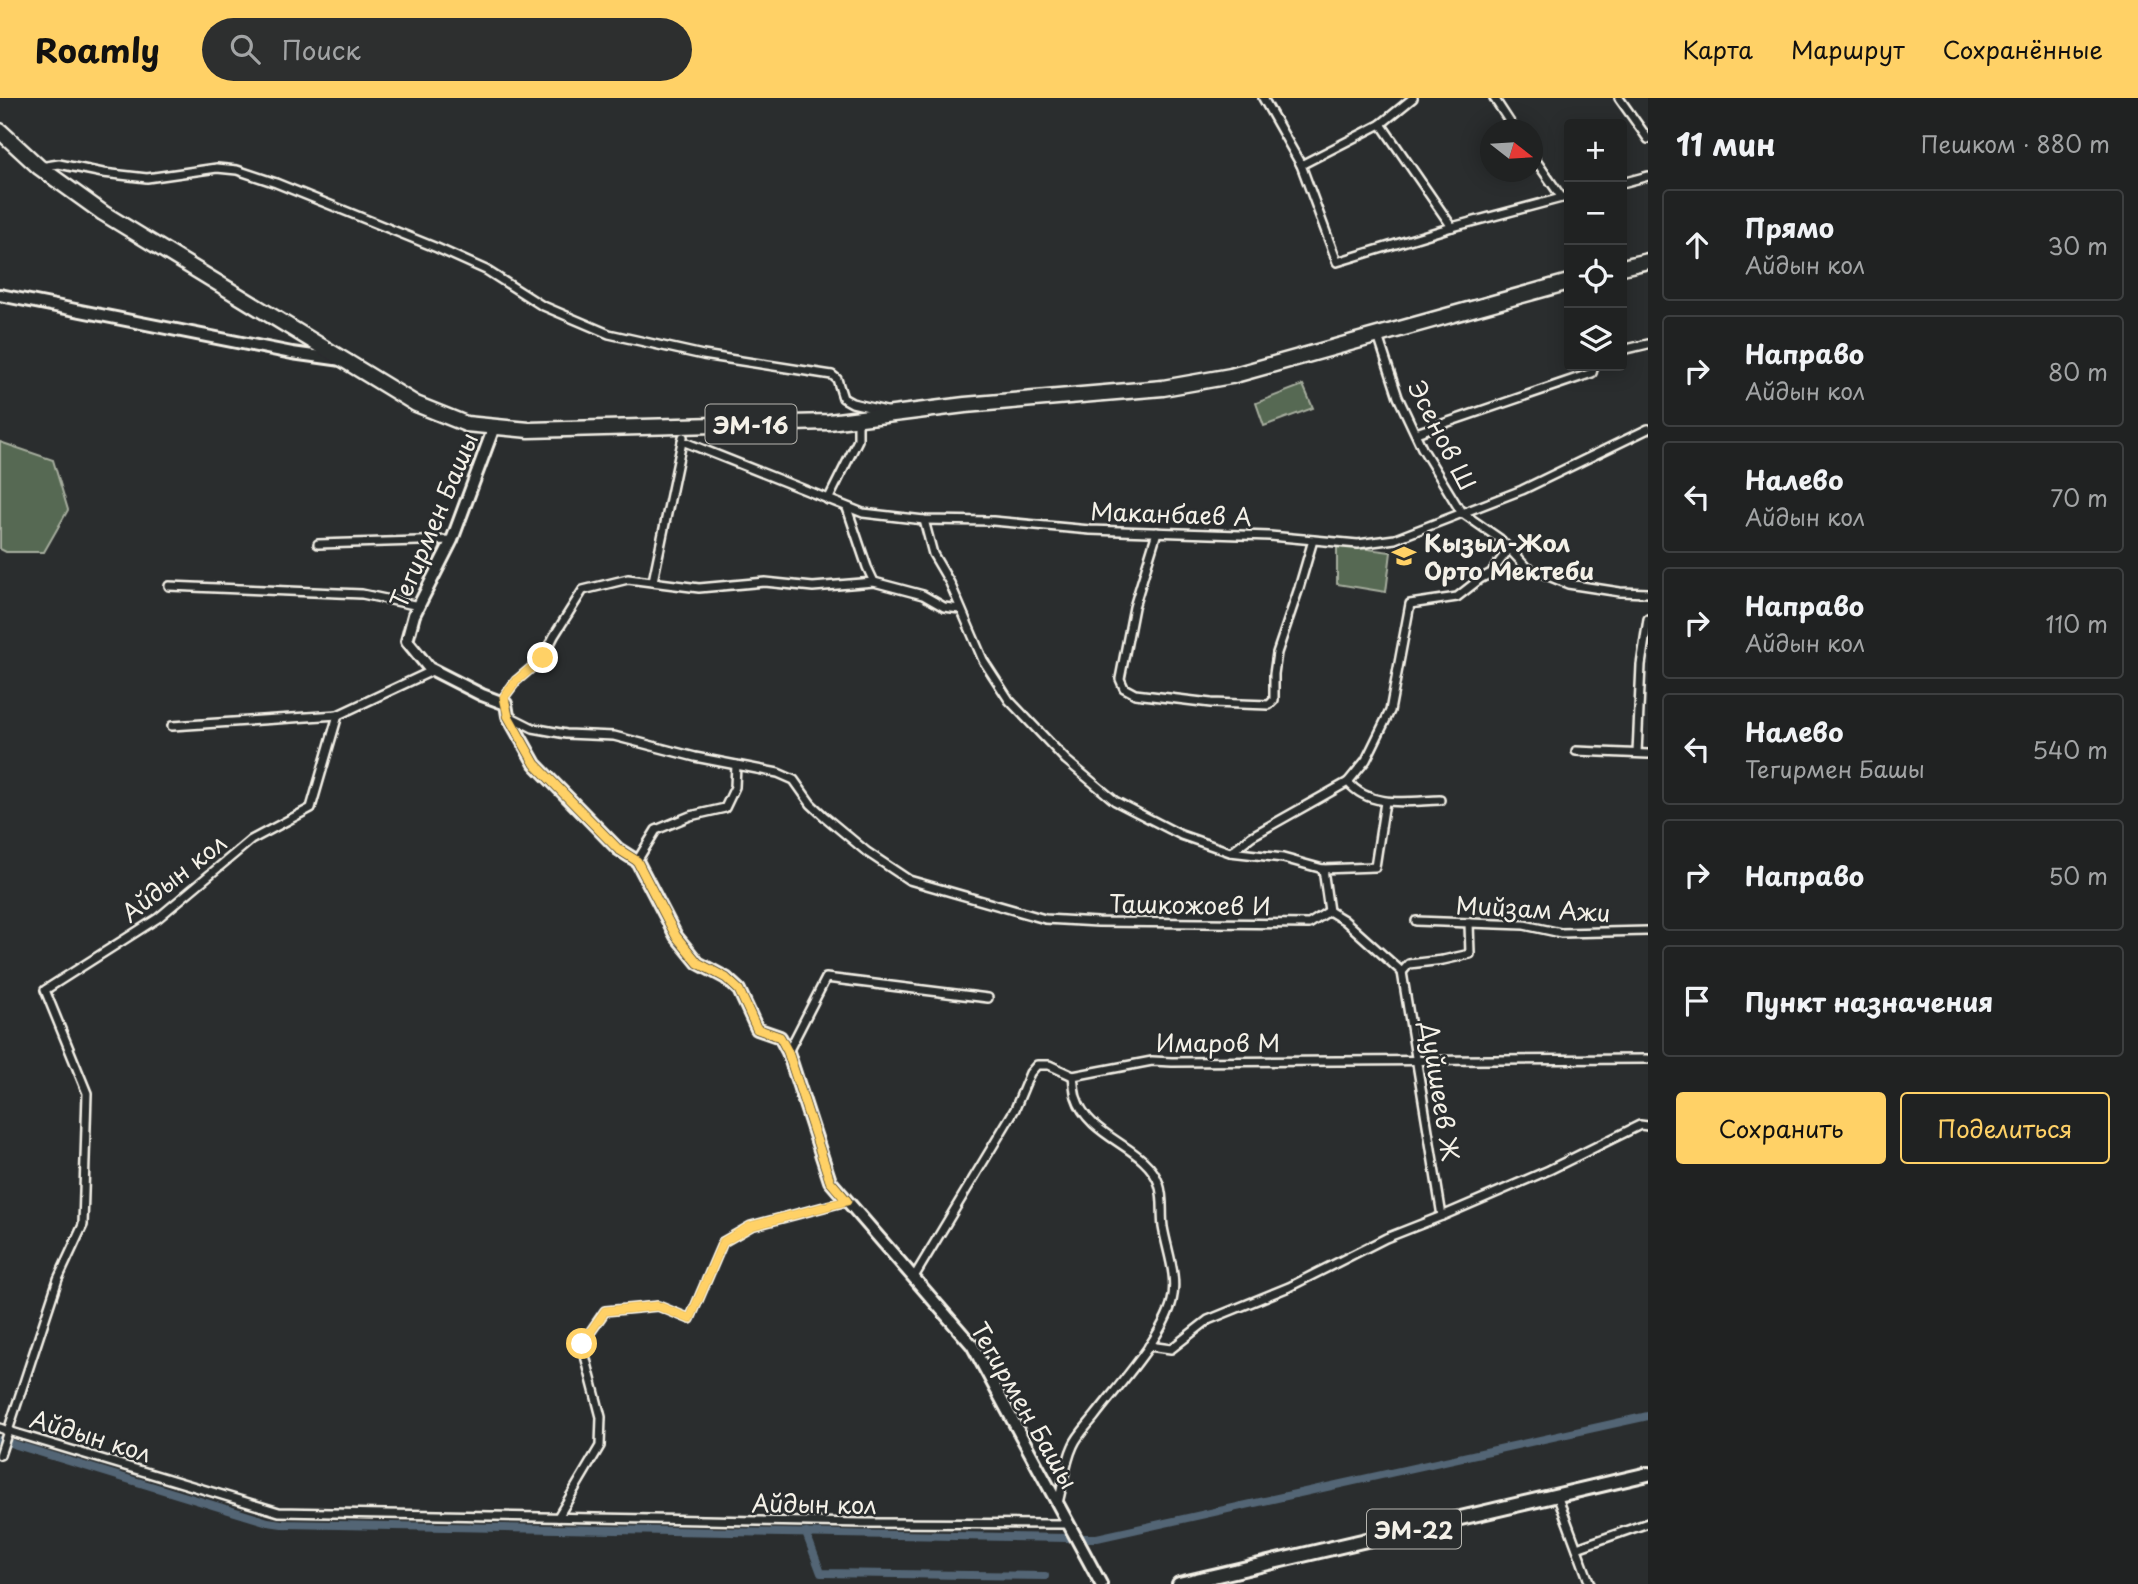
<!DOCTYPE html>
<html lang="ru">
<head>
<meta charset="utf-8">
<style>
	:root { --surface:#202222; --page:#2d2f2f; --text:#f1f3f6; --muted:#a2a4a5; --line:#3d3f40; --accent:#ffd166 }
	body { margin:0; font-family:"Playpen Sans",sans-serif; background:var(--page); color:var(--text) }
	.controls { position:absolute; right:21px; top:21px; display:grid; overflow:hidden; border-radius:7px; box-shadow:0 4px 18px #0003 }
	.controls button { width:63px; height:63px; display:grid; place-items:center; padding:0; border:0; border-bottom:2px solid var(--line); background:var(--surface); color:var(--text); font:35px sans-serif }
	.compass { position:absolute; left:1480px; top:21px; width:63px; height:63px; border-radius:50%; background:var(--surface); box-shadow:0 4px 18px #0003; rotate:107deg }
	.stop { position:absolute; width:21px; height:21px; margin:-16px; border:5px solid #ffd166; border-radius:50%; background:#fff }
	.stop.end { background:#ffd166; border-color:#fff; box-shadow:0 2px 7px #0008 }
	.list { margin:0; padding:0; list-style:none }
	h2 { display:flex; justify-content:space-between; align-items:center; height:91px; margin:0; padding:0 28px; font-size:30px }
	h2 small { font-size:23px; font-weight:400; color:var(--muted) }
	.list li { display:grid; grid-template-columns:46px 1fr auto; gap:21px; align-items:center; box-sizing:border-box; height:112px; margin:0 14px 14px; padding:0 14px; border:2px solid var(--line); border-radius:7px }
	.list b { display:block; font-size:26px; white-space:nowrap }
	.list p { margin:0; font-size:23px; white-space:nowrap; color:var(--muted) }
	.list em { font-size:23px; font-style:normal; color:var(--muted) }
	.actions { display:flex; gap:14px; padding:21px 28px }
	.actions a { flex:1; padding:16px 0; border:2px solid var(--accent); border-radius:7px; text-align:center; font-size:24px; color:var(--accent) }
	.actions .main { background:var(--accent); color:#111 }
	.icon { flex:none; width:38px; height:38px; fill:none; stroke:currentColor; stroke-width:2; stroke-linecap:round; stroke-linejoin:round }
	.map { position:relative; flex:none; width:1648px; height:1486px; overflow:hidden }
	header { display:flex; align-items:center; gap:42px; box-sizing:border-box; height:98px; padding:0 35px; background:var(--accent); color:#111 }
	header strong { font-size:33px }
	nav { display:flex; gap:38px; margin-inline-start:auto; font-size:24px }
	.search { width:490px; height:63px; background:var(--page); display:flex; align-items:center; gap:18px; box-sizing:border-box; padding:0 24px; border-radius:38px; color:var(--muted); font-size:26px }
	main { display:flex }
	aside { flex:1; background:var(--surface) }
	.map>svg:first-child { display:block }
	.green { fill:#576953; stroke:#a6ad9e; stroke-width:2 }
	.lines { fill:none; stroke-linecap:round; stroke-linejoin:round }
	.canal { stroke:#526575; stroke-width:8 }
	.street-casing { stroke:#f4f1e8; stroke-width:12 }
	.secondary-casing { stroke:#f4f1e8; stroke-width:16 }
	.primary-casing { stroke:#f4f1e8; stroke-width:18 }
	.highway-casing { stroke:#f4f1e8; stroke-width:19 }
	.street { stroke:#2a2d2e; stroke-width:7 }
	.secondary { stroke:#2a2d2e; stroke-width:10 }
	.primary { stroke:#2a2d2e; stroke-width:12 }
	.highway { stroke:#2a2d2e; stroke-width:14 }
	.route { stroke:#ffd166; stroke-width:9 }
	.labels { text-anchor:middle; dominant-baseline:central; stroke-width:5; stroke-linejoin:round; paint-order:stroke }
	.shield { fill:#2a2d2e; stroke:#b7b6b0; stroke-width:2 }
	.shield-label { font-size:23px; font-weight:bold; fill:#f4f1e8 }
	.street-label { font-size:24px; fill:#f4f1e8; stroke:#2a2d2e }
	.poi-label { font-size:24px; font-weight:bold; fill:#f4f1e8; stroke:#2a2d2e; text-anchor:start }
</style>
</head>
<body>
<header>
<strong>Roamly</strong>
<div class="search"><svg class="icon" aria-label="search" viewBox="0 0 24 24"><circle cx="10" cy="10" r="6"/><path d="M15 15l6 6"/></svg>Поиск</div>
<nav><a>Карта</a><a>Маршрут</a><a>Сохранённые</a></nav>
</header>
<main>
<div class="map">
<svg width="1648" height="1486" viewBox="0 0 1648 1486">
	<rect width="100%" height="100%" fill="#2a2d2e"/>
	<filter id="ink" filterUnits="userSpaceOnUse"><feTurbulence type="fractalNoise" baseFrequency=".0143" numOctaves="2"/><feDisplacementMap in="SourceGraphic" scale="14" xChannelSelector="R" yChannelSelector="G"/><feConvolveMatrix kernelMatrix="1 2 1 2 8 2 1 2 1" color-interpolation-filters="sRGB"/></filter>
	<g filter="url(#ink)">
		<g class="green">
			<path d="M1303,287L1313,310L1264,328L1256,305Z"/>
			<path d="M0,344L53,362L68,412L44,454H6L0,451Z"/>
			<path d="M1337,447L1391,454L1386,494L1337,486Z"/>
		</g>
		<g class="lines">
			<g class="canal">
				<path d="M0,1342L268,1424L282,1426L1069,1440"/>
				<path d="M806,1435L821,1475L1045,1478"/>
				<path d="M1083,1440H1097L1648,1318"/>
			</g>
			<g class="street-casing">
				<g id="street">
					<path d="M1263,0L1301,67L1337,164L1452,129L1569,98"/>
					<path d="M1494,0L1515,32"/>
					<path d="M1619,0L1648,41"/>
					<path d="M1381,26L1452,129"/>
					<path d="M1532,57L1562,100"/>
					<path d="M1301,67L1381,26L1413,0"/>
					<path d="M40,69L59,66L103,75L147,80L217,70L237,72L276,85L437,150L486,172L541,207L609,236L703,257L832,277L837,281L843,300L852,305L886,313"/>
					<path d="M1622,85L1648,78"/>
					<path d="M1378,238L1398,299L1422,350L1461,414L1500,441L1526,469L1568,486L1620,494L1648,495"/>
					<path d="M1622,252L1648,246"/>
					<path d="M1416,335L1592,275L1594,268"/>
					<path d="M682,343L863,415L924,422L993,423L1090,432L1270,438L1358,446L1395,441L1522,392L1648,331"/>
					<path d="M828,402L858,342V320"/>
					<path d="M847,410L867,469L874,484"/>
					<path d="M924,422L933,456L950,485L983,562L1009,602L1066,662L1115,703L1181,737L1230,754L1283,760L1323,771L1375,769L1385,704"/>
					<path d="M1157,434L1134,509L1120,581L1124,590L1135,596L1211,605L1269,607L1274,602V576L1277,555L1299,490L1313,442"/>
					<path d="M318,446L452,442"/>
					<path d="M653,483L683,339"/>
					<path d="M169,488L362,496L419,508"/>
					<path d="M434,572L338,617L311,710L251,742L158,820L45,892L87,995L83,1127L58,1181L8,1333L279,1414L866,1425L1069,1426"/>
					<path d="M506,606L504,599L516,583L543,560L554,538L583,492L628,481L699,490L765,484L813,489L874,484L923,497L944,509L960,511"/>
					<path d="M509,618L533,630L566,636L614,638L695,659L778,675L794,682L811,706L825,719L867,754L909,782L1045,821L1098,824L1309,826L1329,813"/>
					<path d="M172,628L338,617"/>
					<path d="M1576,653L1648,656"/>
					<path d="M1637,655L1641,567L1648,521"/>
					<path d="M1348,684C1370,711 1410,703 1440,702"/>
					<path d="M1231,754L1252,738L1348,684L1366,662L1390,613L1410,506L1457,499L1480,481L1491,475L1509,451"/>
					<path d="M637,763L656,732L690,718L725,710L735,689L736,667"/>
					<path d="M1323,771L1329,813"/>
					<path d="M1329,813L1344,822L1402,874"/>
					<path d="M1416,823L1524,827L1561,835L1648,833"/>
					<path d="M1402,874L1442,1118"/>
					<path d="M1402,874L1409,866L1443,862L1470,856L1469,825"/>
					<path d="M788,954L826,880L988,900"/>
					<path d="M914,1179L1015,1011L1030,975L1037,967H1049L1073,978L1152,963L1172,964L1648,961"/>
					<path d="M1149,1248L1171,1251L1208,1222L1289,1189L1386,1140L1442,1118L1549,1072L1640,1027L1648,1028"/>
					<path d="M0,1330L8,1333L0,1357"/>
					<path d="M1557,1397L1590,1486"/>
					<path d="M1058,1405C1063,1387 1065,1365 1073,1348C1077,1338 1088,1327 1095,1318C1118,1288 1163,1239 1172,1203C1178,1178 1167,1153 1163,1129C1161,1115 1164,1100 1159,1086C1147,1048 1089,1041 1076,999C1074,992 1074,984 1073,978"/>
					<path d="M558,1419L600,1348L601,1319L582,1246L605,1213L658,1208L690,1221L723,1144L751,1128L847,1103"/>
					<path d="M1577,1450L1648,1425"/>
				</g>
			</g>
			<g class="secondary-casing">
				<g id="secondary">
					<path d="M0,197L292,255L342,262"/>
					<path d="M494,329L452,442L414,517L407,543L429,570L482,597L506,606L508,618L535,666L618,751L637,763L676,838L698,865L726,880L739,892L757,931L780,939L788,954L830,1083L972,1247L1101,1486"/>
				</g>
			</g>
			<g class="primary-casing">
				<path id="primary" d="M1179,1486L1648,1376"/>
			</g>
			<g class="highway-casing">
				<g id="highway">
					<path d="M0,33L39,69L103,115L416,306L466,326L529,332L829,324L965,307L1163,290L1231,278L1569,184"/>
					<path d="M1622,169L1648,163"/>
				</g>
			</g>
			<use href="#street" class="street"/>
			<use href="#secondary" class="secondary"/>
			<use href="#primary" class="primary"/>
			<use href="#highway" class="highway"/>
		</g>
	</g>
	<g class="lines" filter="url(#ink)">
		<path class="route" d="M543,560L516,583L504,599L508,618L535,666L618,751L637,763L676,838L698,865L726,880L739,892L757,931L780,939L788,954L830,1083L847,1103L751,1128L723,1144L690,1221L658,1208L605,1213L582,1246"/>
	</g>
	<defs>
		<g id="school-bare" transform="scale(1.89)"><path d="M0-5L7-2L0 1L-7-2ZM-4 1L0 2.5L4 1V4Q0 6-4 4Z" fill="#ffd166" stroke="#2a2d2e" stroke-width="2.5" paint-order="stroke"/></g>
	</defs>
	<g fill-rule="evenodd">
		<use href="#school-bare" x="1404" y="458"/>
	</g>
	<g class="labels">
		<g class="shield">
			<rect x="705.5" y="306.5" width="91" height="39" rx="5"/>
			<rect x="1367" y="1411.5" width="94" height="39" rx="5"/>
		</g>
		<g class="shield-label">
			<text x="751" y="326">ЭМ-16</text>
			<text x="1414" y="1431">ЭМ-22</text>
		</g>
		<g class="street-label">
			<text transform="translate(1443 337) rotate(63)">Эсенов Ш</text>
			<text transform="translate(1171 415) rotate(2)">Маканбаев А</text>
			<text transform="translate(433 422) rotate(-67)">Тегирмен Башы</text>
			<text transform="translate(173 779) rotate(-38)">Айдын кол</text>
			<text transform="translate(1190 806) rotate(1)">Ташкожоев И</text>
			<text transform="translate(1533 810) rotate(3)">Мийзам Ажи</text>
			<text x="1218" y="944">Имаров М</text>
			<text transform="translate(1441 993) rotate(81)">Дуйшеев Ж</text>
			<text transform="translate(1025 1307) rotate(60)">Тегирмен Башы</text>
			<text transform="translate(91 1337) rotate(17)">Айдын кол</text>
			<text transform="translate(814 1405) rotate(1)">Айдын кол</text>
		</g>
		<g class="poi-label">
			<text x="1424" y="444">Кызыл-Жол<tspan x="1424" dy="28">Орто Мектеби</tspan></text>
		</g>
	</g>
</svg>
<div class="controls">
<button>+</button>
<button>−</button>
<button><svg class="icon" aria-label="locate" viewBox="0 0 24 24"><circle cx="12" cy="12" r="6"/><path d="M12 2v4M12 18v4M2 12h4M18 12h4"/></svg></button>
<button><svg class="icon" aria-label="layers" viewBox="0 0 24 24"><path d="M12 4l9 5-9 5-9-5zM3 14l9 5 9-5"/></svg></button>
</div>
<svg class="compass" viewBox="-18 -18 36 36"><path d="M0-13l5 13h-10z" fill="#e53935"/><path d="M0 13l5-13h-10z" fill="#a2a4a5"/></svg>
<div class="stop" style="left:582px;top:1246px"></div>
<div class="stop end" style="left:543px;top:560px"></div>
</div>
<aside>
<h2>11 мин<small>Пешком · 880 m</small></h2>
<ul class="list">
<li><svg class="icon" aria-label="ahead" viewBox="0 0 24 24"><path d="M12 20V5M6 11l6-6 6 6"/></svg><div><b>Прямо</b><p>Айдын кол</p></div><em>30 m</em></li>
<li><svg class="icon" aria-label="right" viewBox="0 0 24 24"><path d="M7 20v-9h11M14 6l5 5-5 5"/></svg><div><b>Направо</b><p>Айдын кол</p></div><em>80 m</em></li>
<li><svg class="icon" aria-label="left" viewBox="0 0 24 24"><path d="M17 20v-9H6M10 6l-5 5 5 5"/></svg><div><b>Налево</b><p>Айдын кол</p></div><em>70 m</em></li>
<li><svg class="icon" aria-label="right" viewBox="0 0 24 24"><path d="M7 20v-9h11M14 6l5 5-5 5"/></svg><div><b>Направо</b><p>Айдын кол</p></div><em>110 m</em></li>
<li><svg class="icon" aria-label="left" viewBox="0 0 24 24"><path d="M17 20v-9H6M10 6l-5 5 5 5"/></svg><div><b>Налево</b><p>Тегирмен Башы</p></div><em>540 m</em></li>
<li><svg class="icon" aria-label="right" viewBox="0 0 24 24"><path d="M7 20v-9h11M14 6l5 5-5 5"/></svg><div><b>Направо</b></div><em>50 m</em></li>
<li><svg class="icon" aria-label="arrive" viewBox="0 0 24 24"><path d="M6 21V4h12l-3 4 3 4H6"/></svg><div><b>Пункт назначения</b></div></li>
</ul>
<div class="actions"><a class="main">Сохранить</a><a>Поделиться</a></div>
</aside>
</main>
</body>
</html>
